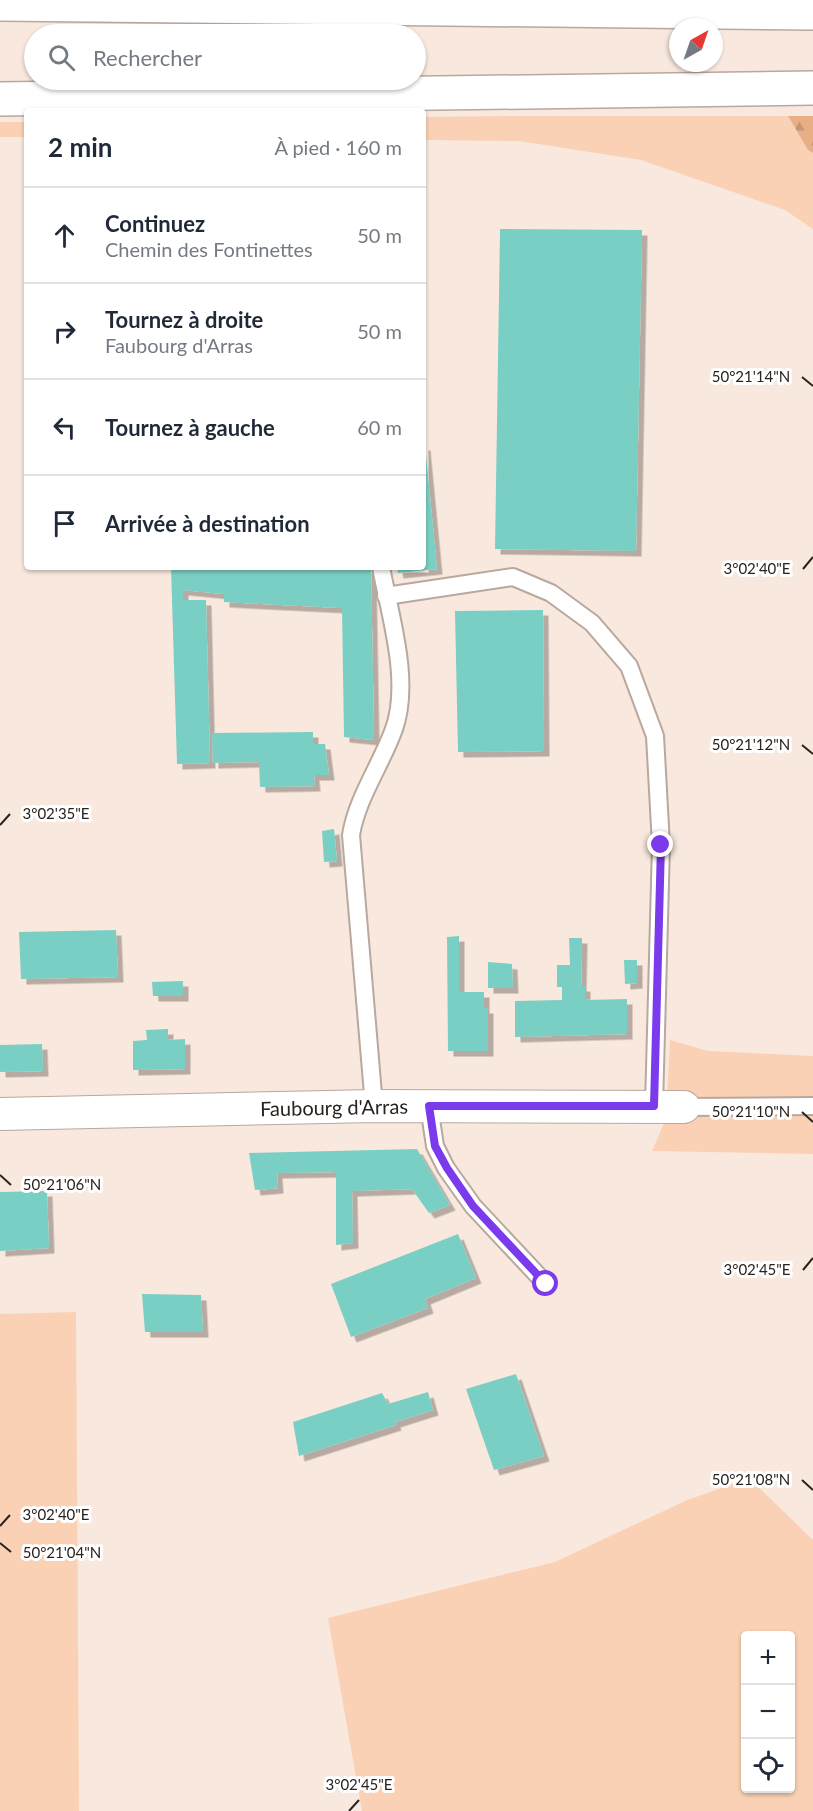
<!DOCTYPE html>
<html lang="fr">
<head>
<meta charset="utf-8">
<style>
	:root { --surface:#fff; --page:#f2f2f3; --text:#1f2937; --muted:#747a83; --line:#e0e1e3 }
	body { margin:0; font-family:Lato,sans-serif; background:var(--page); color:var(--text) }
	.controls { position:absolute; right:18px; bottom:18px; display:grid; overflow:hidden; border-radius:6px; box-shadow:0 2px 4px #0004 }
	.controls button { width:54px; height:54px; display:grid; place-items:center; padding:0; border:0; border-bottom:2px solid var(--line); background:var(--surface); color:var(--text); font:30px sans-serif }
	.compass { position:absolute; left:669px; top:18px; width:54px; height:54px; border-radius:50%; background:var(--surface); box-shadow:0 2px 4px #0004; rotate:40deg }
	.stop { position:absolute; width:18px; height:18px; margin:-14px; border:4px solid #7c3aed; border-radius:50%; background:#fff }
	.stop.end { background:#7c3aed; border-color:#fff; box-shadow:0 2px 6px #0008 }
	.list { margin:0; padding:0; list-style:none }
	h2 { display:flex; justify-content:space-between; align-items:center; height:78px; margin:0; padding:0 24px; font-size:26px }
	h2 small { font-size:20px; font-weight:400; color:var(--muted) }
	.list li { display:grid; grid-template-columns:39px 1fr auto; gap:18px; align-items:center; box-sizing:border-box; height:96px; padding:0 24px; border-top:2px solid var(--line) }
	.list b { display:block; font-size:22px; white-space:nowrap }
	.list p { margin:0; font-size:20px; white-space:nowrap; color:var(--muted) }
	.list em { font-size:20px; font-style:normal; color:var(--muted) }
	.icon { flex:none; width:33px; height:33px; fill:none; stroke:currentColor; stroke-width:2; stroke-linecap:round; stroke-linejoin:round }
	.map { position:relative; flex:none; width:813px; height:1811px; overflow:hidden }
	.search { position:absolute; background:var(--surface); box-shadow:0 2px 4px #0004; left:24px; top:24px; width:402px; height:66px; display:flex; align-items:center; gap:15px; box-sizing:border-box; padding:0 21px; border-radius:33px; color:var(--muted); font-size:22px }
	.panel { position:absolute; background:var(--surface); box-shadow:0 2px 4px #0004; left:24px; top:108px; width:402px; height:462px; border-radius:6px }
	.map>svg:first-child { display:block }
	.grass { fill:#fad1b4; fill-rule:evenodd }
	.forest { fill:url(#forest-firs) }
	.building { fill:#7acfc4; filter:url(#shadow) }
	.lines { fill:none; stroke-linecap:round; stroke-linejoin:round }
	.service-casing { stroke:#b8a89e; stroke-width:20 }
	.minor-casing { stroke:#b8a89e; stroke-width:34 }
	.primary-casing { stroke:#b8a89e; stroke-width:36 }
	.service { stroke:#fff; stroke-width:16 }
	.minor { stroke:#fff; stroke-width:32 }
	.primary { stroke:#fff; stroke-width:33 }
	.route { stroke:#7c3aed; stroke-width:8 }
	.ticks { fill:none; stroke:#29231f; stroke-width:2 }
	.labels { text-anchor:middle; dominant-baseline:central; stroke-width:6; stroke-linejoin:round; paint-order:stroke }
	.street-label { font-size:20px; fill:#29231f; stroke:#fff }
	.ticks-label { font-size:15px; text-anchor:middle; fill:#29231f; stroke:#fff; stroke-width:6; stroke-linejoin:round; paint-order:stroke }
</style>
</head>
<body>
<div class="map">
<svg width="813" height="1811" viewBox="0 0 813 1811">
	<defs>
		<pattern id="forest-firs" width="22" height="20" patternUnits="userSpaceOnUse" patternTransform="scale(1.5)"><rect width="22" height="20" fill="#e8af87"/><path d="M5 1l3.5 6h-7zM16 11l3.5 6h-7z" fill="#c79674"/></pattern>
		<filter id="shadow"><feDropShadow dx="5.5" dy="5.5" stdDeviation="0" flood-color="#0004"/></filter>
	</defs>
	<rect width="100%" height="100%" fill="#f9e8dd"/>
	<g class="grass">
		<path d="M509,116H788L808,149L813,153V229L785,210L641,160L519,141L423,140V117Z"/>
		<rect x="0" y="122" width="27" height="15"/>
		<path d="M670,1040L708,1051L813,1056V1154L652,1151L666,1119Z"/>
		<path d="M76,1312L79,1811H0V1314Z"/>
		<path d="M749,1478L813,1540V1811H362L328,1618L555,1562L685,1501ZM746,1636H790V1788H746Z"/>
	</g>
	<path class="forest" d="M788,116H813V153L808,150Z"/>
	<g class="building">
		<path d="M500,229L642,230L636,551L495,549Z"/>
		<path d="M423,445H425L437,569L398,573L397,567H423Z"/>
		<path d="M171,567L371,568L374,740L344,737L342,608L224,602V594L183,590V600H206L210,763L177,764Z"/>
		<path d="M543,610L544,751L458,752L455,611Z"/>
		<path d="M313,732V744H325L329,775H314L315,786L260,787L259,762L213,763L212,733Z"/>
		<path d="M334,829L337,861L324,862L322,831Z"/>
		<path d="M116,930L118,977L21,979L19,932Z"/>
		<path d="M459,936V992H484V1008H488V1051H448L447,937Z"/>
		<path d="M569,938H582L581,986H585V1000L627,999V1034L515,1037V1001L562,1000V987H557V965H570Z"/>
		<path d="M624,960H637V983L625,984Z"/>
		<path d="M488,962L512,964L513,988H488Z"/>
		<path d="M183,981V996H153L152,982Z"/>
		<path d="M168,1029V1040L185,1039V1069L133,1070V1041L147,1040L146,1030Z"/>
		<path d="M42,1044L43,1071L0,1072V1045Z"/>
		<path d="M417,1149L450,1205L429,1213L412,1189L352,1191L353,1243L336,1245V1172L277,1173L278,1188L255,1190L249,1153Z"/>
		<path d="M47,1191L49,1248L0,1251V1192Z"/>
		<path d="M458,1234L476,1278L425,1299L428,1308L351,1337L331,1284Z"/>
		<path d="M142,1294L201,1295L203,1332H145Z"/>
		<path d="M516,1374L544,1456L494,1470L466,1389Z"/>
		<path d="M428,1392L433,1410L395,1422L396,1425L299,1456L293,1422L382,1393L388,1404Z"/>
	</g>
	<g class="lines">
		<g class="service-casing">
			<g id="service">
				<path d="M386,596L513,577L551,593L592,623L629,666L655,736L661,845L654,1106"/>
				<path d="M374,1106L351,835C357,798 381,765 394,729C411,681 390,616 381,567"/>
				<path d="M429,1106L435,1146L446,1168L473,1206L546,1284"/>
				<path d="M684,1107L813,1106"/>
			</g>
		</g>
		<g class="minor-casing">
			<path id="minor" d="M0,1114L374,1106L684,1107"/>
		</g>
		<g class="primary-casing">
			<g id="primary">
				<path d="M0,4L813,13"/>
				<path d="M0,99L813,88"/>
			</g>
		</g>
		<use href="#service" class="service"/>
		<use href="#minor" class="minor"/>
		<use href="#primary" class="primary"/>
	</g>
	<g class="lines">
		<path class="route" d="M546,1284L473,1206L447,1168L435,1146L429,1106H654L661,845"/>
	</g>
	<path class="ticks" d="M802,377L813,386M803,569L813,557M802,745L813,754M0,825L10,814M802,1112L813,1122M0,1175L11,1185M803,1270L813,1258M802,1480L813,1490M0,1526L10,1515M0,1543L11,1552M349,1811L359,1800"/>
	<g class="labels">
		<g class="street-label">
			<text transform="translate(334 1107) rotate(-1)">Faubourg d'Arras</text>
		</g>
	</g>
	<g class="ticks-label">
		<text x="751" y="382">50°21'14"N</text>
		<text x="757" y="574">3°02'40"E</text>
		<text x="751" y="750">50°21'12"N</text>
		<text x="56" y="819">3°02'35"E</text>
		<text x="751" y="1117">50°21'10"N</text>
		<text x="62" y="1190">50°21'06"N</text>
		<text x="757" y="1275">3°02'45"E</text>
		<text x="751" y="1485">50°21'08"N</text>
		<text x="56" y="1520">3°02'40"E</text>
		<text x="62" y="1558">50°21'04"N</text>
		<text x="359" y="1790">3°02'45"E</text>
	</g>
</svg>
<div class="controls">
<button>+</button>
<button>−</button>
<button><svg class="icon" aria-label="locate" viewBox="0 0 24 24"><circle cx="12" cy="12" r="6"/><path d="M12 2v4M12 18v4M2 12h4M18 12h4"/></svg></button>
</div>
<svg class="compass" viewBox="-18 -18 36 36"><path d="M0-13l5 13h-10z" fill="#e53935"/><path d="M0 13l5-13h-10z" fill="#747a83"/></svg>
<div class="stop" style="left:546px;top:1284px"></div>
<div class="stop end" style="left:661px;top:845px"></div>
<div class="search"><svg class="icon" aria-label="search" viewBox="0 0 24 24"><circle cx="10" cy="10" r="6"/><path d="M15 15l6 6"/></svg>Rechercher</div>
<section class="panel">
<h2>2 min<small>À pied · 160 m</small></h2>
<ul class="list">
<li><svg class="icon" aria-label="ahead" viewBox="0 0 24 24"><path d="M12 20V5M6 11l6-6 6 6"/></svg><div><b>Continuez</b><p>Chemin des Fontinettes</p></div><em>50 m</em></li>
<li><svg class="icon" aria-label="right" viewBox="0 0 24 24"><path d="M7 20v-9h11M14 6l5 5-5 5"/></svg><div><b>Tournez à droite</b><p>Faubourg d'Arras</p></div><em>50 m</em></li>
<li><svg class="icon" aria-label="left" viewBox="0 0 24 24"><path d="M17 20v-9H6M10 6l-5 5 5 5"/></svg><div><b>Tournez à gauche</b></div><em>60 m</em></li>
<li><svg class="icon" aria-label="arrive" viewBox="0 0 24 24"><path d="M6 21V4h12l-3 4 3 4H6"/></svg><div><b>Arrivée à destination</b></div></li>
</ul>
</section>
</div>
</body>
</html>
